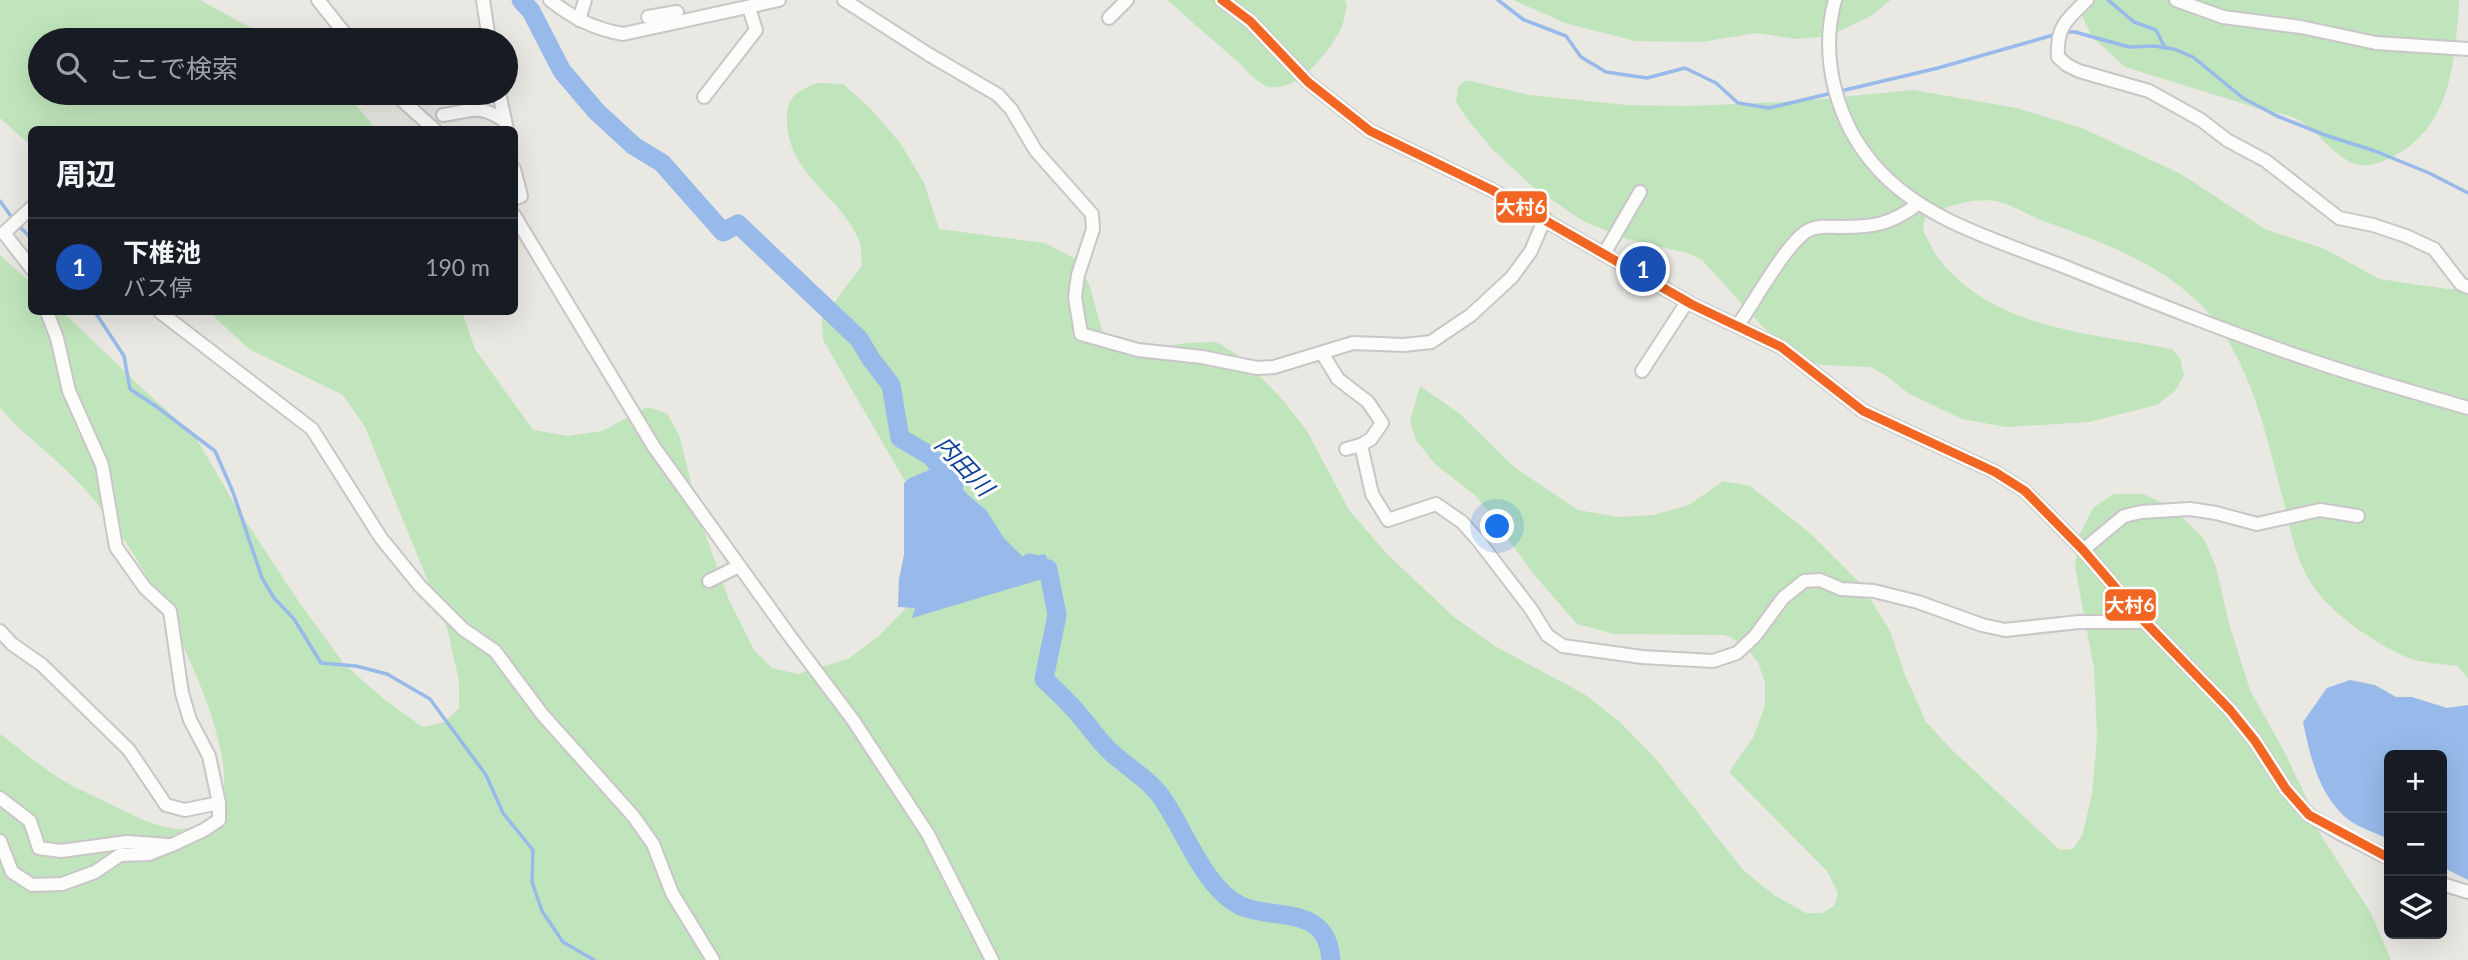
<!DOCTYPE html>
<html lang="ja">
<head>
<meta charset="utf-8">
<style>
	:root { --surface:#171b24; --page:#20242c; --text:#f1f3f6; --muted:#9ea1a6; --line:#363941; --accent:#6e6e6c }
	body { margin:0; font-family:Lato,"Noto Sans JP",sans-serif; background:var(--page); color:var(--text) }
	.controls { position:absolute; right:21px; bottom:21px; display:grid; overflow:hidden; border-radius:10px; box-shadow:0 7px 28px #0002 }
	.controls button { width:63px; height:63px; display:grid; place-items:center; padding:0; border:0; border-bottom:2px solid var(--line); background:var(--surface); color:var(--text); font:35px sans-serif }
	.you { position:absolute; left:1498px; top:527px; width:24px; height:24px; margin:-18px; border:5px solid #fff; border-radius:50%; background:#1a73e8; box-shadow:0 0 0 10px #1a73e833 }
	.badge { display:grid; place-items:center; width:46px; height:46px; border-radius:50%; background:var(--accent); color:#fff; font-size:23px; font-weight:700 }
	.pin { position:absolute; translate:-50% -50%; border:4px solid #fff; box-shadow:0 2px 7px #0006 }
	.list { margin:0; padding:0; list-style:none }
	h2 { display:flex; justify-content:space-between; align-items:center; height:91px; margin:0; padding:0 28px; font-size:30px }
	h2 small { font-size:23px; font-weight:400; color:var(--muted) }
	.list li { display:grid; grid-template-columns:46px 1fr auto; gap:21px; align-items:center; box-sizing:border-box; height:98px; padding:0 28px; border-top:2px solid var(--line) }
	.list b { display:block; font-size:26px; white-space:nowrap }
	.list p { margin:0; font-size:23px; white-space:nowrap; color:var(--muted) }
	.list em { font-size:23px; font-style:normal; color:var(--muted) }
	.icon { flex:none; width:38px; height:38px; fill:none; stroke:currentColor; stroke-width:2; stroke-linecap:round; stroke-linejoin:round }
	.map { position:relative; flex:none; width:2468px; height:960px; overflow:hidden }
	.search { position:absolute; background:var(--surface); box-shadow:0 7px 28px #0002; left:28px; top:28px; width:490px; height:77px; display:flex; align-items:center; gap:18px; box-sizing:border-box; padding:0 24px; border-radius:38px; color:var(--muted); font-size:26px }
	.panel { position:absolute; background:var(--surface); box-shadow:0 7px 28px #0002; left:28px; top:126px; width:490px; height:189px; border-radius:10px }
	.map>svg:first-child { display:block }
	.green { fill:#c0e5bc }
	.water { fill:#97baea }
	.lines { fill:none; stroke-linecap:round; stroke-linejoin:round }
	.stream { stroke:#97baea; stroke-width:3.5 }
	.river { stroke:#97baea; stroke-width:19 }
	.minor-casing { stroke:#c8c6c7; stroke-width:16 }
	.minor { stroke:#fcfcfb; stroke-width:12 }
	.bus-1-casing { stroke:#fff; stroke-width:14 }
	.bus-1 { stroke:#f26522; stroke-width:9 }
	.labels { text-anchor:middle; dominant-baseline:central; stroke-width:6; stroke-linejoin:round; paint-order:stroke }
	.water-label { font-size:24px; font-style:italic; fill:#0f409c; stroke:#fff }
	.line-badge { stroke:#fff; stroke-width:2.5 }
	.badge-label { font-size:19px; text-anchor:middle; font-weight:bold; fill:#fff }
</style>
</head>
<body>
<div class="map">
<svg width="2468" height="960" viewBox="0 0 2468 960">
	<rect width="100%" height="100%" fill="#eae8e2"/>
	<g class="green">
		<path d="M0,0H200L273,40H40V93H346L376,129L32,130L31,146L0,118Z"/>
		<path d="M1167,0H1345L1347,5C1345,13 1344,24 1340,31C1327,53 1299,92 1269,87C1258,84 1247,71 1239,63Z"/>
		<path d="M1513,0H1891L1869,17L1829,36L1797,39L1757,33L1701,42L1635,41L1565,23Z"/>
		<path d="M2079,0H2459V6C2454,65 2451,129 2390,158C2377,164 2363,169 2350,162C2316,143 2316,117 2270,112L2125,67L2092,37L2080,11Z"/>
		<path d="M1466,80L1529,95L1627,105L1688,106L1802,101L1913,90L2016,108L2082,128L2181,174L2265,229L2325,249L2379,279L2448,289H2468V679L2458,666C2441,664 2421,663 2406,657C2374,643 2329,612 2311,583C2296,560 2290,529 2284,503C2266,436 2251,357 2201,305C2158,262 2104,243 2049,223C2033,218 2017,207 2000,202C1976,196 1945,206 1925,218L1923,231C1929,241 1934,254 1942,263C1999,330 2091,333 2172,349L2180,358L2184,375L2175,391L2157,405L2089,422L2006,427L1962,419L1908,393L1885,375L1870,367L1819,365L1792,353L1762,326L1702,260L1687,253L1627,239L1583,221L1533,187L1492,149L1465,116L1456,101L1458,87Z"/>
		<path d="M817,83L843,84L870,108L901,144L924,183L939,229L1045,243L1074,258L1089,284L1102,330L1112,345L1149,348L1188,343L1217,342L1242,358L1282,399L1307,431L1349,510L1387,554L1454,617L1495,646L1584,694L1619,721L1655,758L1744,871L1774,895L1806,913H1822L1834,906L1838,893L1827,871L1729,772L1753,738L1765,706V683L1758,662L1742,643L1725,635L1614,634L1577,624L1536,577L1476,496L1435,464L1416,440L1410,421L1420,386L1459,413L1514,467L1578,510L1618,517L1654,515L1689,505L1723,481L1750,486L1810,533L1861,584L1890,631L1905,675L1926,722L1952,750L2060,850L2073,849L2082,836L2092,794L2097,737L2094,669L2075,567L2078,538L2093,508L2113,494H2144L2173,508L2204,539L2216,567L2230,627L2250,690L2285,753L2309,804L2313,823L2371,913L2391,960H0V734C22,750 44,770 69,784C84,792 100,799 116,807C133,815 152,825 170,828C184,831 200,827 210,819C258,782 171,616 146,575C124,536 98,501 66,470C44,449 20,431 0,408V255L31,283L32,312H63L144,390L195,436L237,508L299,602L344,664L386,701L423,727L445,722L459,708V681L447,628L365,427L343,395L249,349L209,312H462L475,349L533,430L568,436L602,431L647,407L667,413L679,435L702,525L729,600L754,650L772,668L798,674L848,659L878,637L906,608L921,583L906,483L823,340L822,319L862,265C861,257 862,246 858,238C838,194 788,174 787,121C786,97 797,91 817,83Z"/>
	</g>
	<g class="water">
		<path d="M941,465L967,494L986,510L1004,538L1024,558L1045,554L1056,575L912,618L915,608L898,607L899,579L904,555V483L910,478Z"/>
		<path d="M2350,680L2375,685L2396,697H2412L2447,708L2468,705V880L2442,867V755H2389V839C2376,833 2356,827 2345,817C2318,792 2310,756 2303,722L2327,688Z"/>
	</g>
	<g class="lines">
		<g class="stream">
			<path d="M1498,0L1524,20L1566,36L1581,57L1606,72L1647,78L1685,68L1716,83L1738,103L1769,108L1938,68L2057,34"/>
			<path d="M2108,0L2134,22L2156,30L2165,48"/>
			<path d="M2064,32H2075L2129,47L2154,46L2174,49L2193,57L2243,98L2277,116L2325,135L2375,151L2429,173L2468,193"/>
			<path d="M0,201L13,219"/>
			<path d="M18,225L32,239"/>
			<path d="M95,312L124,356L130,389L157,407L215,451L233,492L262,578L274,598L294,619L321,663L356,666L387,674L430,699L486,775L503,813L533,850L532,882L542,911L563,942L594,960"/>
		</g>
		<g class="river">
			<path d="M521,0L531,11L562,71L596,111L634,146L662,163L723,232L738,224L859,339L871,359L891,385L900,438L931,456L954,486"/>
			<path d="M1030,563L1048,569L1057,615L1044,679C1056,691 1070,703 1081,717C1089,726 1096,737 1105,746C1121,764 1146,776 1160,795C1183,826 1204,889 1241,906C1277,921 1327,904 1331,960"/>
		</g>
		<g class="minor-casing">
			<g id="minor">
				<path d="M318,0L350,40"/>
				<path d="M483,0L489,40"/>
				<path d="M550,0C573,18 594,29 623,34L779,0"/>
				<path d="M844,0L928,54L998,95L1011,109L1036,151L1092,214L1093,229L1078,275L1075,297L1081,334L1138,350L1202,357L1257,368L1274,367L1353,343L1404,345L1431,342L1471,315L1512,277L1531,251L1545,218"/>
				<path d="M1222,0L1250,21L1308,82L1370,131L1492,190L1693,305L1781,347L1863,411L1995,472L2025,491L2083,550L2145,622L2230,710L2255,741L2286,789L2309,815L2341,834L2389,858"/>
				<path d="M1835,0C1819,58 1837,124 1877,168C1925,222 2003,242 2068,268C2150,301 2232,334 2316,362C2366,379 2417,393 2468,408"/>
				<path d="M2087,0C2067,19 2056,27 2058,57L2067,65L2079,71L2149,91L2201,120L2227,140L2266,161L2339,218L2373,225L2406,236L2434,249L2461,284L2468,287"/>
				<path d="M2176,0L2223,17L2301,27L2376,43L2468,49"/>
				<path d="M648,17L677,12"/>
				<path d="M1109,18L1127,0"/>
				<path d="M579,20L585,0"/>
				<path d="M394,93L435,130"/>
				<path d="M499,93L507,130"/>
				<path d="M704,97L756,30L749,8"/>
				<path d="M443,115C473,111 477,103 505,121"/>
				<path d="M514,169L521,196L514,199"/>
				<path d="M32,207L4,233L32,269"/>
				<path d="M514,215L654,447L789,635L853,720L928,834L992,960"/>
				<path d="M1604,254L1640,192"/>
				<path d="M160,312L312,429L381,538L420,586L463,629L495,651L542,714L634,817L653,844L672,893L713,960"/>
				<path d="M1738,325C1754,303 1788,240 1809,230C1819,225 1831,227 1842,227C1875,227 1891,224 1918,204"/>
				<path d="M1322,353L1338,379L1368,402L1382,423L1371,439L1361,445L1372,494L1388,520L1436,504L1462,522L1478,540L1531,609L1547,635L1563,646L1642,657L1713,661L1737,653L1755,636L1783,598L1804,581L1820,580L1841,589L1874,591L1918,602L1982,625L2005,630L2079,622H2145"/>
				<path d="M1642,371L1687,302"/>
				<path d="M1346,449L1361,445"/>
				<path d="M2083,550L2124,516L2141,512L2190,509L2216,513L2257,524L2320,510L2358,516"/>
				<path d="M709,581L739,566"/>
				<path d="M0,631L12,644L42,665L129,750L166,805L185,810L219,803"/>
				<path d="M0,798L30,821L39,848L61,851L127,842L168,845"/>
				<path d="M0,841L12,872L32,885L62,884L95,872L120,855L149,854L172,845L204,830L219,820V803L209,756L190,720L182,693L170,611L145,588L116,547L102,465L69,391L57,338L47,312"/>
				<path d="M2442,884L2468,892"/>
			</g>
		</g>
		<use href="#minor" class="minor"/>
		<g class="bus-1-casing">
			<path id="bus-1" d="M1222,0L1250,21L1308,82L1370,131L1492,190L1693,305L1781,347L1863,411L1995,472L2025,491L2083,550L2145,622L2230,710L2255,741L2286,789L2309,815L2389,858"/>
		</g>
		<use href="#bus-1" class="bus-1"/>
	</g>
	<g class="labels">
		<g class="water-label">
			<text transform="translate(965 465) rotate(47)">内田川</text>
		</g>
	</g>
	<g class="line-badge">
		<rect x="1495" y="190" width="53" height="34" rx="7" fill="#f26522"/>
		<rect x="2104" y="588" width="53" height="34" rx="7" fill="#f26522"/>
	</g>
	<g class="badge-label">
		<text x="1521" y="214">大村6</text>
		<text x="2130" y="612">大村6</text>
	</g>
</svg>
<div class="controls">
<button>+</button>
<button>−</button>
<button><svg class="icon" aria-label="layers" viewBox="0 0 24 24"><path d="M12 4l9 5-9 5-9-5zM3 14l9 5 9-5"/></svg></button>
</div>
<div class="you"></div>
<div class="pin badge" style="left:1643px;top:269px;background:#1a4fb4">1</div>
<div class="search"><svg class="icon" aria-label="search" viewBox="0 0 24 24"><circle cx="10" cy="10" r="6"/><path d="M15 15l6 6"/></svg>ここで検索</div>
<section class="panel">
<h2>周辺<small></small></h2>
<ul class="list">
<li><span class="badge" style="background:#1a4fb4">1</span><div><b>下椎池</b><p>バス停</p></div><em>190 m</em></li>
</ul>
</section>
</div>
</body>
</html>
